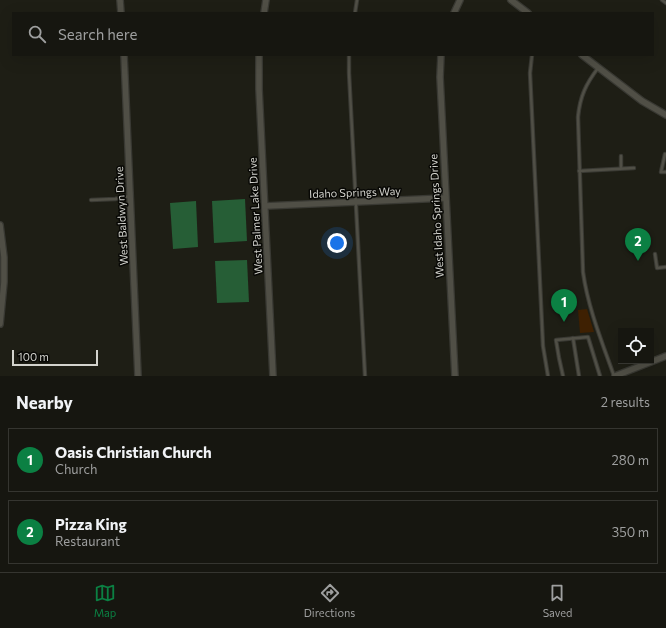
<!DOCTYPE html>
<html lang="en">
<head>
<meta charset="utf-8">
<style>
	:root { --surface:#161610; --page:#23231e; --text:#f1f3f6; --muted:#9e9f9f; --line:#353530; --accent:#0b8043 }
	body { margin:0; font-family:Commissioner,sans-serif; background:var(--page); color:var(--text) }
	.controls { position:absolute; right:12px; bottom:12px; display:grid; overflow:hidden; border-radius:0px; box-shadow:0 4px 16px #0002 }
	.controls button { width:36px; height:36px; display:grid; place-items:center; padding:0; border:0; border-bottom:1px solid var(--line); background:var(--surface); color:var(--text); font:20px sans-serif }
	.scale { position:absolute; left:12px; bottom:10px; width:86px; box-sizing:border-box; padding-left:4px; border:2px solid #d3d3cd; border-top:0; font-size:11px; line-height:14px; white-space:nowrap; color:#d3d3cd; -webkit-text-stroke:3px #080805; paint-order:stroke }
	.you { position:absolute; left:337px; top:243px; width:14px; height:14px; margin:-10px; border:3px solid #fff; border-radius:50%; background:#1a73e8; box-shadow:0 0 0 6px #1a73e833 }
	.badge { display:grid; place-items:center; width:26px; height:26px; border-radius:50%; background:var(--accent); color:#fff; font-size:13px; font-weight:700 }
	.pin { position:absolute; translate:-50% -33px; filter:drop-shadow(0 1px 2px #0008) }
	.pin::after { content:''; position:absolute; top:21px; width:14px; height:12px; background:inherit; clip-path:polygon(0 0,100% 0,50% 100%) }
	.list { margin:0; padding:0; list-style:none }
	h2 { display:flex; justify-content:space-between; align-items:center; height:52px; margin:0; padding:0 16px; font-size:17px }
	h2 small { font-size:13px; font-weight:400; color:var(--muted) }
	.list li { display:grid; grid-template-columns:26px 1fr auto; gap:12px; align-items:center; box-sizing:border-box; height:64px; margin:0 8px 8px; padding:0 8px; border:1px solid var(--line); border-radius:0px }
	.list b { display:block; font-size:15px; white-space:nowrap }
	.list p { margin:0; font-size:13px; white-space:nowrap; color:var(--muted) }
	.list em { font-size:13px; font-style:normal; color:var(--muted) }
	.icon { flex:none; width:22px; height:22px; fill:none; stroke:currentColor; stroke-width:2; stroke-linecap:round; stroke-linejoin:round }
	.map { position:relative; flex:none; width:666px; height:376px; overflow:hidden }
	.search { position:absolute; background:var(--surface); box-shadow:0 4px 16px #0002; left:12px; right:12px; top:12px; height:44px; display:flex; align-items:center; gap:10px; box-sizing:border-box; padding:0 14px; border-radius:0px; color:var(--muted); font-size:15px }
	.sheet { height:196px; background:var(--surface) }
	nav { display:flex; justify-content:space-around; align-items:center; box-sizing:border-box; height:56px; border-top:1px solid var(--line); background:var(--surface); font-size:11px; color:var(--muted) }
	nav a { display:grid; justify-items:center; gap:2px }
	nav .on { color:var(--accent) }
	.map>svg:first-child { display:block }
	.green { fill:#3e2002 }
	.water { fill:#265e36 }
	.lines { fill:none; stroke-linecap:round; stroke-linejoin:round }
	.service-casing { stroke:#393933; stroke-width:4.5 }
	.minor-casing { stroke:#393933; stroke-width:8 }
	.service { stroke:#504f46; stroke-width:2.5 }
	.minor { stroke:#504f46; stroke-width:5.5 }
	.labels { text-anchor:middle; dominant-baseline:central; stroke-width:3; stroke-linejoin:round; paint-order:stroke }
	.street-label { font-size:11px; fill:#d3d3cd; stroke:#080805 }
</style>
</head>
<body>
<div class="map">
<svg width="666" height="376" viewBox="0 0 666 376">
	<rect width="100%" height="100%" fill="#1e1e15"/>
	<path class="green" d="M587,309L594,332L580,333L578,310Z"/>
	<g class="water">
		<path d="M245,199L247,241L214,243L212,201Z"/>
		<path d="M196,201L198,247L173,249L170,203Z"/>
		<path d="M247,260L249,302L217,303L215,261Z"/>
	</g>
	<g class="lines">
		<g class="service-casing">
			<g id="service">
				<path d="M662,0L666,3"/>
				<path d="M355,13L357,0"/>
				<path d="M349,55V73L365,376"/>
				<path d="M532,55L530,73L543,346L548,376"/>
				<path d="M598,68C586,84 580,96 578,117L583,272C588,308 602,342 614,376"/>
				<path d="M665,154L661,172H666"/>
				<path d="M621,156V168"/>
				<path d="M579,171L634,168"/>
				<path d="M91,200L115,199L130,196"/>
				<path d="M655,254L657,268L666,267"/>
				<path d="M573,338L579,376"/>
				<path d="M563,376L559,358L556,340L588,337L600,376"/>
			</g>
		</g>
		<g class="minor-casing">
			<g id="minor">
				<path d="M120,0L121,13"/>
				<path d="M511,0L528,13"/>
				<path d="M264,13L266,0"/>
				<path d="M454,13L460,0"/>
				<path d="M124,55L138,376"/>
				<path d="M259,55V89L273,376"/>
				<path d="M441,55L440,77L455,376"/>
				<path d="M582,55L642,101L666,115"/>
				<path d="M265,206L445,198"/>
				<path d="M0,225L4,257V282L0,324"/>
				<path d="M615,376L666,356"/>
			</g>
		</g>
		<use href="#service" class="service"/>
		<use href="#minor" class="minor"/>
	</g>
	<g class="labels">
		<g class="street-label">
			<text transform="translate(355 192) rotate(-2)">Idaho Springs Way</text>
			<text transform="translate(121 216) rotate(-93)">West Baldwyn Drive</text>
			<text transform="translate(255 216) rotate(-93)">West Palmer Lake Drive</text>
			<text transform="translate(436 216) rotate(-93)">West Idaho Springs Drive</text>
		</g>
	</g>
</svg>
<div class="controls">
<button><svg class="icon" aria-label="locate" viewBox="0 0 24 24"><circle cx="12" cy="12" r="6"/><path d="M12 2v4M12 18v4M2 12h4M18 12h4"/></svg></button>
</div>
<div class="scale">100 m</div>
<div class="you"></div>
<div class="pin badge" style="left:564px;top:322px">1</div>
<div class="pin badge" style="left:638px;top:261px">2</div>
<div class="search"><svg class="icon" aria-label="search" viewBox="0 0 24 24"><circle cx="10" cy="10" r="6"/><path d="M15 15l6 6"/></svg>Search here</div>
</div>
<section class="sheet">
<h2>Nearby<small>2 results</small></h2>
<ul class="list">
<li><span class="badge">1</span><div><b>Oasis Christian Church</b><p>Church</p></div><em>280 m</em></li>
<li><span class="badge">2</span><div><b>Pizza King</b><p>Restaurant</p></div><em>350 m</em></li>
</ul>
</section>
<nav>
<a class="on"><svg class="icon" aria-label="map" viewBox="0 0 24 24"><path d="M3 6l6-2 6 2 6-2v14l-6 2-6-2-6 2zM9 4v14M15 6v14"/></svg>Map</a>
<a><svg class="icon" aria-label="directions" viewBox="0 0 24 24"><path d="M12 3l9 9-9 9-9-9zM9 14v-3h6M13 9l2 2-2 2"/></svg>Directions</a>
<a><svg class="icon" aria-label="saved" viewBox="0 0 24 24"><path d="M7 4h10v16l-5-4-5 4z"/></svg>Saved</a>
</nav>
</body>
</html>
